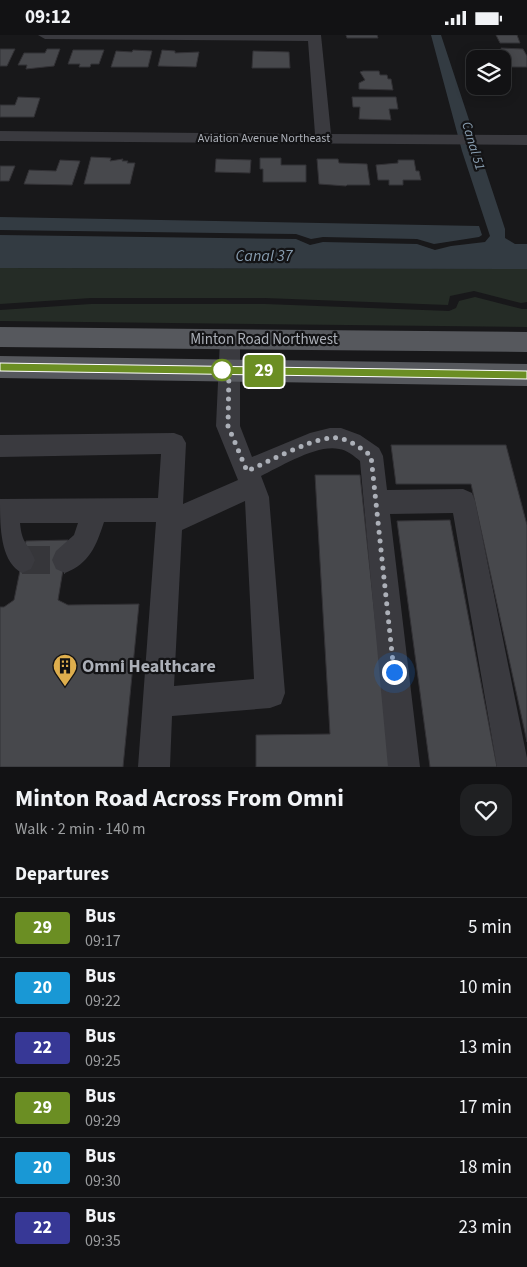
<!DOCTYPE html>
<html lang="en">
<head>
<meta charset="utf-8">
<style>
	:root { --surface:#121214; --page:#1f2022; --text:#f1f3f6; --muted:#9c9ea0; --line:#313234 }
	body { margin:0; font-family:"Source Sans 3",sans-serif; background:var(--page); color:var(--text); height:100vh; display:flex; flex-direction:column; font-size:19px; white-space:nowrap }
	* { box-sizing:border-box; margin:0 }
	p { font-size:16px; color:var(--muted) }
	.icon { flex:none; width:28px; height:28px; fill:none; stroke:currentColor; stroke-width:2; stroke-linecap:round; stroke-linejoin:round }
	.map { position:relative; height:732px; overflow:hidden }
	.side { display:flex; flex-direction:column; background:var(--surface); flex:1 }
	.side>* { flex:none }
	.badge { padding:0 10px; border-radius:4px; font-size:18px; line-height:32px }
	.fabs { position:absolute; left:466px; top:15px; display:grid; gap:10px }
	.fabs a { display:grid; place-items:center; width:45px; height:45px; border-radius:10px; background:var(--surface); box-shadow:0 2px 12px #0003,0 0 0 1px var(--line); font-size:25px }
	.you { position:absolute; width:25px; height:25px; margin:-12px; border:4px solid #fff; border-radius:50%; background:#1a73e8; box-shadow:0 0 0 8px #1a73e833 }
	.map>.badge { position:absolute; translate:-50% -50%; box-shadow:0 0 0 2px #fff }
	h2 { padding:0 15px; font-size:19px; line-height:45px }
	.round { display:grid; place-items:center; flex:none; width:52px; height:52px; border-radius:15px; background:var(--page) }
	.headline { display:flex; align-items:center; justify-content:space-between; height:85px; padding:0 15px }
	h1 { font-size:24px; font-weight:700; line-height:38px }
	ul { padding:0; list-style:none }
	li { display:flex; align-items:center; gap:15px; height:60px; padding:0 15px; border-top:1px solid var(--line) }
	li div { flex:1 }
	li b { display:block; font-size:19px }
	li em { font-style:normal }
	li .badge { min-width:55px; font-weight:700; text-align:center }
	.status { display:flex; justify-content:space-between; align-items:center; height:35px; padding:0 25px; background:var(--surface); direction:ltr }
	.status svg { height:14px; fill:currentColor }
	.map>svg:first-child { display:block }
	.green { fill:#252c26 }
	.water { fill:#333b42 }
	.building { fill:#47484c; stroke:#333236 }
	.lines { fill:none; stroke-linecap:round; stroke-linejoin:round }
	.minor-tunnel { stroke:#36363a; stroke-width:28; stroke-dasharray:28 14; stroke-linecap:butt }
	.minor { fill:#3a3a3f; fill-rule:evenodd }
	.major { fill:#56585d; fill-rule:evenodd }
	.line { fill:#6b8e23; stroke:#fff }
	.walk { stroke:#acb0b8; stroke-width:5; stroke-dasharray:0 9 }
	.stop-dot { fill:#fff; stroke:#6b8e23; stroke-width:2.5 }
	.labels { text-anchor:middle; dominant-baseline:central; stroke-width:4.5; stroke-linejoin:round; paint-order:stroke }
	.far-street-label { font-size:12px; fill:#acb0b8; stroke:#131315 }
	.far-water-label { font-size:14px; font-style:italic; fill:#879caf; stroke:#131315 }
	.street-label { font-size:15px; fill:#acb0b8; stroke:#131315 }
	.water-label { font-size:16px; font-style:italic; fill:#879caf; stroke:#131315 }
	.near-poi-label { font-size:18px; font-weight:bold; fill:#acb0b8; stroke:#131315; text-anchor:start }
</style>
</head>
<body>
<div class="status"><b>09:12</b><svg viewBox="0 0 49 12"><path d="M0 12V9h3v3zM5 12V6h3v6zM10 12V3h3v9zM15 12V0h3v12zM26 1h20v11H26zM47 4h2v5h-2z"/></svg></div>
<div class="map">
<svg width="527" height="732" viewBox="0 0 527 732">
	<rect width="100%" height="100%" fill="#18181a"/>
	<path class="green" d="M 0,233 L 527,234 L 527,267 L 521,268 L 474,256 L 450,261 L 448,270 L 265,263 L 91,263 L 0,269 Z
		M 475,262 L 522,274 L 527,274 L 527,292 L 0,286 L 0,275 L 91,269 L 265,269 L 449,276 L 456,273 L 459,266 Z"/>
	<path class="water" d="M 431,0 L 441,0 L 505,194 L 505,203 L 515,209 L 527,209 L 527,234 L 0,233 L 0,200 L 296,204 L 310,210 L 323,207 L 417,209 L 435,215 L 451,211 L 485,207 L 490,201 L 462,116 Z
		M 0,182 L 479,191 L 482,200 L 479,202 L 434,209 L 417,204 L 323,202 L 311,204 L 296,199 L 0,195 Z"/>
	<path class="building" d="M 346,0 L 377,0 L 378,3 L 347,3 Z
		M 496,0 L 517,0 L 520,8 L 500,8 Z
		M 501,13 L 523,14 L 527,21 L 527,32 L 508,32 Z
		M 0,14 L 15,14 L 7,31 L 0,31 Z
		M 47,14 L 60,14 L 54,31 L 26,34 L 27,30 L 18,30 L 24,18 L 45,18 Z
		M 73,15 L 104,15 L 99,29 L 91,29 L 90,32 L 79,32 L 80,29 L 68,29 Z
		M 133,15 L 152,16 L 148,32 L 111,32 L 116,16 L 132,17 Z
		M 162,15 L 175,16 L 175,18 L 199,17 L 196,32 L 158,31 Z
		M 253,16 L 289,17 L 290,33 L 252,33 Z
		M 363,36 L 379,36 L 380,40 L 387,40 L 388,44 L 391,44 L 393,55 L 359,54 L 359,48 L 365,45 L 360,37 Z
		M 18,62 L 40,63 L 34,82 L 0,82 L 0,70 L 15,70 Z
		M 352,62 L 396,62 L 398,74 L 389,74 L 391,85 L 359,84 L 360,72 L 353,72 Z
		M 91,122 L 111,123 L 110,126 L 123,124 L 122,126 L 128,126 L 127,128 L 135,128 L 130,149 L 84,149 Z
		M 260,123 L 281,123 L 281,130 L 306,130 L 306,147 L 263,147 L 263,134 L 260,134 Z
		M 216,124 L 251,125 L 250,138 L 215,137 Z
		M 317,124 L 338,124 L 339,128 L 367,129 L 370,150 L 347,150 L 346,151 L 319,149 Z
		M 60,125 L 80,126 L 72,150 L 24,149 L 29,135 L 56,136 Z
		M 398,125 L 414,125 L 416,136 L 419,136 L 421,145 L 403,145 L 403,150 L 389,150 L 389,145 L 378,145 L 376,130 L 398,128 Z
		M 0,131 L 15,131 L 9,146 L 0,146 Z
		M 391,410 L 506,410 L 527,490 L 527,707 L 471,449 L 396,449 Z
		M 315,440 L 360,440 L 391,732 L 256,732 L 256,700 L 330,699 Z
		M 450,485 L 497,732 L 430,732 L 397,486 Z
		M 68,505 L 58,565 L 68,570 L 139,569 L 123,732 L 0,732 L 0,572 L 4,572 L 14,565 L 26,506 Z"/>
	<g class="lines">
		<path class="minor-tunnel" d="M 22,525 L 65,525"/>
		<path class="minor" d="M 38,0 L 321,0 L 331,99 L 527,100 L 527,110 L 0,106 L 0,96 L 315,99 L 308,6 L 45,4 Z
			M 230,296 L 237,298 L 240,304 L 240,391 L 252,422 L 310,398 L 330,393 L 341,393 L 360,400 L 379,413 L 383,421 L 387,455 L 463,454 L 472,458 L 475,466 L 527,723 L 527,732 L 497,732 L 453,478 L 390,479 L 420,732 L 388,732 L 360,426 C 354,421 347,415 339,414 C 317,409 280,432 261,441 L 269,462 L 285,658 L 281,669 L 270,673 L 172,681 L 170,732 L 138,732 L 156,487 L 104,487 C 96,511 90,528 65,538 L 56,534 L 52,525 L 56,516 L 74,500 L 78,488 L 20,488 C 22,510 28,507 35,525 L 31,534 L 22,538 C 0,526 0,492 0,464 L 158,463 L 161,419 L 0,422 L 0,400 L 174,398 L 182,401 L 186,408 L 183,469 L 238,445 L 216,391 L 220,304 L 223,298 ZM 245,466 L 254,644 L 174,651 L 182,495 Z"/>
		<path class="major" d="M 0,292 L 527,297 L 527,317 L 0,312 Z
			M 0,321 L 527,329 L 527,351 L 0,343 Z"/>
	</g>
	<path class="line" d="M 0,328 L 527,336 L 527,344 L 0,336 Z"/>
	<g class="lines">
		<path class="walk" d="M 222,335 L 229,335 L 228,391 L 247,436 C 270,426 306,406 330,403 C 345,401 360,412 371,421 L 394,637"/>
	</g>
	<defs>
		<symbol id="building-pin" viewBox="-11 -11 22 30"><path d="M0 17L-7.5 6A9.5 9.5 0 1 1 7.5 6Z" fill="#deae4d" stroke="#131315"/><path d="M-4-6H4V6H1V3H-1V6H-4ZM-2.5-4.3h1.7v1.8h-1.7ZM.8-4.3h1.7v1.8H.8ZM-2.5-1h1.7V.8h-1.7ZM.8-1h1.7V.8H.8Z" fill="#111"/></symbol>
	</defs>
	<g fill-rule="evenodd">
		<use href="#building-pin" x="51" y="617" width="28" height="38"/>
	</g>
	<circle class="stop-dot" cx="222" cy="335" r="10"/>
	<g class="labels">
		<g class="far-street-label">
			<text x="264" y="103">Aviation Avenue Northeast</text>
		</g>
		<g class="far-water-label">
			<text transform="translate(473 111) rotate(73)">Canal 51</text>
		</g>
		<g class="street-label">
			<text x="264" y="304">Minton Road Northwest</text>
		</g>
		<g class="water-label">
			<text x="264" y="221">Canal 37</text>
		</g>
		<g class="near-poi-label">
			<text x="82" y="631">Omni Healthcare</text>
		</g>
	</g>
</svg>
<div class="fabs">
<a><svg class="icon" aria-label="layers" viewBox="0 0 24 24"><path d="M12 4l9 5-9 5-9-5zM3 14l9 5 9-5"/></svg></a>
</div>
<div class="you" style="left:394px;top:637px"></div>
<b class="badge" style="left:264px;top:336px;background:#6b8e23;color:#fff">29</b>
</div>
<section class="side">
<div class="headline"><div><h1>Minton Road Across From Omni</h1><p>Walk · 2 min · 140 m</p></div><a class="round"><svg class="icon" aria-label="heart" viewBox="0 0 24 24"><path d="M12 20l-8-8c-3-5 5-10 8-4 3-6 11-1 8 4z"/></svg></a></div>
<h2>Departures</h2>
<ul>
<li><span class="badge" style="background:#6b8e23;color:#fff">29</span><div><b>Bus</b><p>09:17</p></div><em>5 min</em></li>
<li><span class="badge" style="background:#1998d5;color:#fff">20</span><div><b>Bus</b><p>09:22</p></div><em>10 min</em></li>
<li><span class="badge" style="background:#373896;color:#fff">22</span><div><b>Bus</b><p>09:25</p></div><em>13 min</em></li>
<li><span class="badge" style="background:#6b8e23;color:#fff">29</span><div><b>Bus</b><p>09:29</p></div><em>17 min</em></li>
<li><span class="badge" style="background:#1998d5;color:#fff">20</span><div><b>Bus</b><p>09:30</p></div><em>18 min</em></li>
<li><span class="badge" style="background:#373896;color:#fff">22</span><div><b>Bus</b><p>09:35</p></div><em>23 min</em></li>
</ul>
</section>
</body>
</html>
